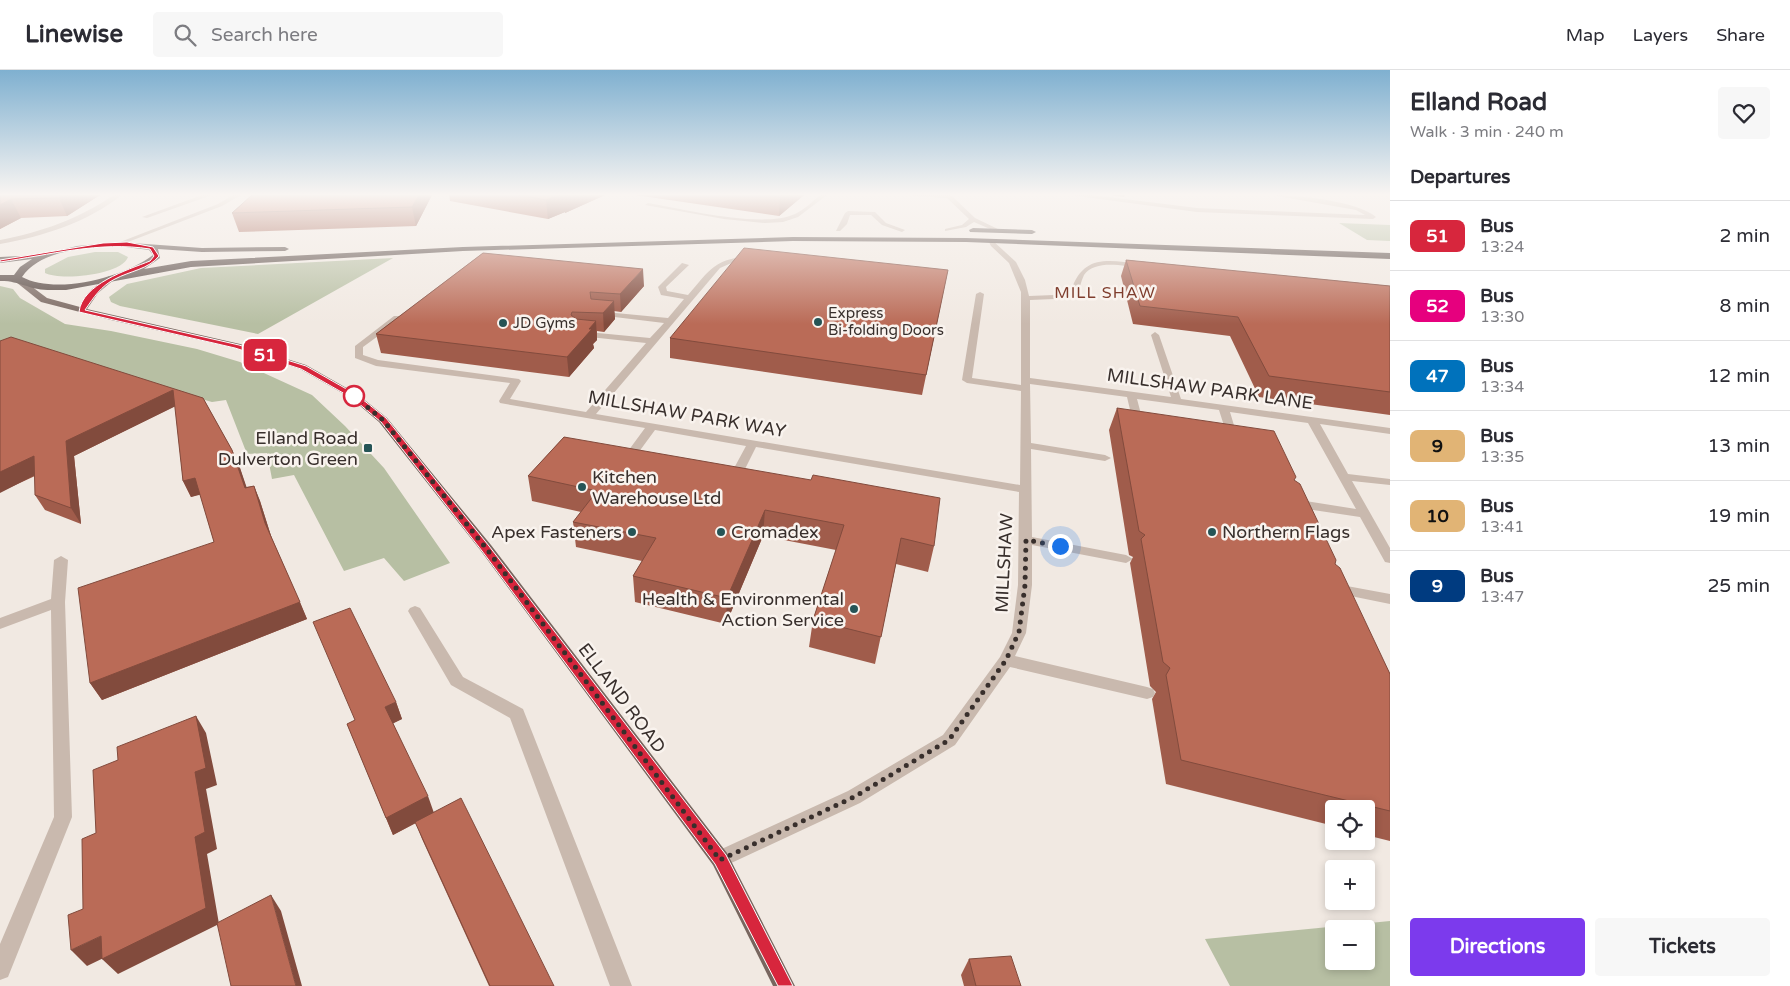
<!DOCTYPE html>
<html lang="en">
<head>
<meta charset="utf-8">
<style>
	:root { --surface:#fff; --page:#f7f7f7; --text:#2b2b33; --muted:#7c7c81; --line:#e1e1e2; --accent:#7c3aed }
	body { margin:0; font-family:"Varela Round",sans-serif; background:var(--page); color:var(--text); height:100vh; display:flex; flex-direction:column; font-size:19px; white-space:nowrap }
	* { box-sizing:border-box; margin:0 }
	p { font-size:16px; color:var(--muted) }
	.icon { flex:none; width:28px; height:28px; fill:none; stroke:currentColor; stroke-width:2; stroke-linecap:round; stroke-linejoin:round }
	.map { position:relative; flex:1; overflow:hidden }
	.sheet { display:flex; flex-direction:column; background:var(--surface); width:400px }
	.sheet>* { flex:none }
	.badge { padding:0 10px; border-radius:8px; font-size:18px; line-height:32px }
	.tools { position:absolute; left:1325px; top:730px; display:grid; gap:10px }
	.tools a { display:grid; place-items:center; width:50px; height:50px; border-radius:5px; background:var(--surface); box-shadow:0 2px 8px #0003; font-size:25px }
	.you { position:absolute; width:25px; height:25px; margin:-12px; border:4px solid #fff; border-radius:50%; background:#1a73e8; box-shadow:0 0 0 8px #1a73e833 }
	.map>.badge { position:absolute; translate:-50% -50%; box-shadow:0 0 0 2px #fff }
	h2 { padding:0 20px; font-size:19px; line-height:45px }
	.round { display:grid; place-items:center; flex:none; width:52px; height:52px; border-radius:5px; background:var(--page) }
	.summary { display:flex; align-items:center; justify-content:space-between; height:85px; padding:0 20px }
	h1 { font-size:24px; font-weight:700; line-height:38px }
	.primary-button { display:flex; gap:10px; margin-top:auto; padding:10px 20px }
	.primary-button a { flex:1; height:58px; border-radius:5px; background:var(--accent); color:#fff; font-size:20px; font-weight:700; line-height:58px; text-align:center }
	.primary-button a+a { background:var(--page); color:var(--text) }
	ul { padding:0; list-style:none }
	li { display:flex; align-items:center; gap:15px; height:70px; padding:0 20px; border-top:1px solid var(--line) }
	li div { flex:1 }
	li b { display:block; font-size:19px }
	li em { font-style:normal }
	li .badge { min-width:55px; font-weight:700; text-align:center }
	header { display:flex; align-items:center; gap:30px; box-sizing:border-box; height:70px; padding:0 25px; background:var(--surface); border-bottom:1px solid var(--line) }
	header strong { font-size:24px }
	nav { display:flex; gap:28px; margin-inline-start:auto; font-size:18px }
	.search { width:350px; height:45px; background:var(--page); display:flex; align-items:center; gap:12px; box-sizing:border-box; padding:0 18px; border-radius:5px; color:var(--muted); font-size:19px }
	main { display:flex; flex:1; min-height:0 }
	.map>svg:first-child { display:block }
	.green { fill:#b7bfa3; fill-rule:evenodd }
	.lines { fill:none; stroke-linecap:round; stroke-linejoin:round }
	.minor { fill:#c9b9ae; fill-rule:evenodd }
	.major { fill:#78665f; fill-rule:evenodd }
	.highway { fill:#584944; fill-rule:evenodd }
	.wall { fill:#a05c4b }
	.shaded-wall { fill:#824b3d }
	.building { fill:#ba6b57; stroke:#824b3d }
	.line { fill:#d7263d; stroke:#fff }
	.walk { stroke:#382f2c; stroke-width:5; stroke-dasharray:0 9 }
	.poi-dot { fill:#255456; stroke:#f9f3ee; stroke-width:2 }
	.stop-dot { fill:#fff; stroke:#d7263d; stroke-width:2.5 }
	.labels { text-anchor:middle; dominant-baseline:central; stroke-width:5; stroke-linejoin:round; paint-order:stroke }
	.far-poi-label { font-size:15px; fill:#382f2c; stroke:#f9f3ee; text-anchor:start }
	.far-neighbourhood-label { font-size:16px; letter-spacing:1px; fill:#7f3d2d; stroke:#f9f3ee }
	.street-label { font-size:18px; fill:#382f2c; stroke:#f9f3ee }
	.poi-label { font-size:18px; fill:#382f2c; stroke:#f9f3ee; text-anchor:end }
</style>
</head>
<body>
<header>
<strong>Linewise</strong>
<div class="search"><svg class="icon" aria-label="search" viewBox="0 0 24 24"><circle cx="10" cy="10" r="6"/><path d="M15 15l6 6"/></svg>Search here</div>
<nav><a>Map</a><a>Layers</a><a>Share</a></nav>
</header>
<main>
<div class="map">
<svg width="1390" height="916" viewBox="0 0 1390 916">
	<rect width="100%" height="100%" fill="#f1e9e2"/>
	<path class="green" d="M 1339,153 L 1390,155 L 1390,171 L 1367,170 Z
		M 95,182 L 118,182 L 128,187 C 122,205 60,211 45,203 L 45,199 L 68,187 Z
		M 393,188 L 258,264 L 120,236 L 111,232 L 109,227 L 127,214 L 201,198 Z
		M 0,216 L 13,219 L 20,228 L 65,254 L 111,261 L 197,279 L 240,292 L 312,325 L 345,356 L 384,398 L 450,493 L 404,511 L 384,488 L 344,501 L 294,405 L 272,409 L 267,383 L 247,384 L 226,330 L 212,332 L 13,277 L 0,281 Z
		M 1390,851 L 1390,916 L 1230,916 L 1205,869 ZM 1334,859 L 1366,859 L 1366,891 L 1334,891 Z"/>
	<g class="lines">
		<path class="minor" d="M 114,125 L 122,125 C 86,153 44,166 0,174 L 0,170 C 42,162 78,149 114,125 Z
			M 202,125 L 212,125 L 147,148 L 142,147 Z
			M 233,125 L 241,125 L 222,136 L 120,175 L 115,174 L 218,134 Z
			M 820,125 L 827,125 L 798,147 L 783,152 L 765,153 L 724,149 L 645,135 L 648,133 C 684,139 762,159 795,144 C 804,140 812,132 820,125 Z
			M 901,125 L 951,125 L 975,148 L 1002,161 L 997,162 L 974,152 L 966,157 L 945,161 L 945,159 L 962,155 L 969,149 L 947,128 Z
			M 1070,125 L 1092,125 L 1197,138 L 1365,145 L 1356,140 L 1272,125 C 1298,125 1357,131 1376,147 L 1373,149 L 1197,142 Z
			M 848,141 L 875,142 L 886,153 L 905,160 L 902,162 L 882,155 L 871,145 L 850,145 L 847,154 L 840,161 L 836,161 L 845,143 Z
			M 988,170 L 992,170 L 1016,192 L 1025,210 L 1029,226 L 1054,225 L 1071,221 C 1083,184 1108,190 1140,194 L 1144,196 L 1140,198 C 1124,196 1095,189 1084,205 C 1081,211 1080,218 1077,224 L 1054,229 L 1030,230 L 1030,308 L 1171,327 L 1151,265 L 1155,262 L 1159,265 L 1181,329 L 1390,358 L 1390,364 L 1320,354 L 1348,404 L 1390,409 L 1390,415 L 1352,411 L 1390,478 L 1390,493 L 1385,492 L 1360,447 L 1293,437 L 1287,433 L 1293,429 L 1356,439 L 1308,353 L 1230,342 L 1236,362 L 1231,365 L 1226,362 L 1219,340 L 1137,329 L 1142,348 L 1137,351 L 1132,348 L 1127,327 L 1030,314 L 1031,373 L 1105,385 L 1111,388 L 1105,391 L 1031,379 L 1032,467 L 1126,485 L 1133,489 L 1126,493 L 1032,475 L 1032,515 L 1026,563 L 1015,586 L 1147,617 L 1153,619 L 1155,623 L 1153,627 L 1147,629 L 1010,597 L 955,675 L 860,733 L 727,795 L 720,798 L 713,795 L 710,789 L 713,783 L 848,721 L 943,665 L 1000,587 L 1012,563 L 1018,515 L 1019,422 L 756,377 L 738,413 L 732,416 L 726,413 L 746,376 L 655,360 L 630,394 L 626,395 L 620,392 L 645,358 L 500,333 L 499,331 L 510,313 L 376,296 L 355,288 L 355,276 L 394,246 L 400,246 L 400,250 L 363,277 L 363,285 L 378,290 L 519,309 L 521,311 L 510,329 L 586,342 L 646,273 L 580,266 L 577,265 L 577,261 L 650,268 L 664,253 L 598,245 L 595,245 L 595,241 L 668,248 L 684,229 L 661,225 L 658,217 L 682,193 L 689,195 L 666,217 L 667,221 L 688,225 C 710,200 715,187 752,187 L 755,187 L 755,191 L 736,191 L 720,198 L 596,344 L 1020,415 L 1021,321 L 967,313 L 962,310 L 976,224 L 980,222 L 984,224 L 972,308 L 1021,315 L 1021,222 L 1009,193 L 991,176 Z
			M 61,486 L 68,490 L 65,532 L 72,747 L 8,907 L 0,910 L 0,874 L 54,747 L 51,540 L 0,559 L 0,548 L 51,529 L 54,490 Z
			M 1336,514 L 1390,524 L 1390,534 L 1331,522 L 1329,519 L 1331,516 Z
			M 415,536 L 420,538 L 463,607 L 523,639 L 632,916 L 610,916 L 510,648 L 451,615 L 408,541 L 410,538 Z"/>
		<path class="major" d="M 109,206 L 116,208 L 98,223 L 87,239 L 240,274 L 306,295 L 357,324 L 387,348 L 491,475 L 727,783 L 795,916 L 773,916 L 713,795 L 481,481 L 379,352 L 351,328 L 300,299 L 235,278 L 111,250 L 41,232 L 16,212 L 23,210 L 47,228 L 80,237 L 92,219 Z"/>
		<path class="highway" d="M 973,158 L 1032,160 L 1036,162 L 1032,164 L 970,162 L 969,160 Z
			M 793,167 L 966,168 L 1390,183 L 1390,189 L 966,172 L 793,171 L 463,181 L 191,197 L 66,220 C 53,220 39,221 27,216 C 15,213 13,211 0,211 L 0,205 L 14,205 L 20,197 L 32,189 L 0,193 L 0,187 L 41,185 L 77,176 L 118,172 L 202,178 L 285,177 L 289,179 L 285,181 L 202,182 L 158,179 L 160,188 L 144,199 L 191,191 L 463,177 ZM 118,176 L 149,180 L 153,185 C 123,208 56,225 22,207 C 41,179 87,178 118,176 Z"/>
	</g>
	<path class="wall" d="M 0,125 L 100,125 L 67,146 L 21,148 L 0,159 Z
		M 252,125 L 432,125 L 416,156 L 239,162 L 232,143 Z
		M 449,125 L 605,125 L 565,143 L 565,142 L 548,149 L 450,131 Z
		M 635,125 L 804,125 L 779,146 Z
		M 1111,125 L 1125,125 L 1124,127 Z
		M 483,183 L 644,216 L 621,242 L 614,241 L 615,249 L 604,262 L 597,261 L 597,270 L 593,274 L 594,278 L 569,307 L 381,283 L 376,264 Z
		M 1126,190 L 1390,216 L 1390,345 L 1259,327 L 1230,266 L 1133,254 L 1121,206 Z
		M 948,200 L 922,325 L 670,288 L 670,268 Z
		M 0,271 L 203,328 L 232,380 L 239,395 L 246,417 L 254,416 L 260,431 L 271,466 L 307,549 L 102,630 L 90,613 L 214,472 L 200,424 L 191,427 L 183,411 L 175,336 L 74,386 L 81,454 L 45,440 L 35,425 L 35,406 L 0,422 Z
		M 1117,338 L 1294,410 L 1335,494 L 1390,604 L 1390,771 L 1366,765 L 1366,739 L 1334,739 L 1334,756 L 1166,714 L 1152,629 L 1156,622 L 1150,616 L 1130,493 L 1133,487 L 1129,485 L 1109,360 Z
		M 564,367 L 934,476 L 928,502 L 896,494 L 875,594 L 809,577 L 813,550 L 836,480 L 763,466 L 726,554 L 635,532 L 633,506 L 642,491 L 576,477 L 573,452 L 581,442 L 532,431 L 528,406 Z
		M 396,632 L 402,649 L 393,653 L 433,742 L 554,916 L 489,916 L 422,769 L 416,753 L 393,765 L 347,654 Z
		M 969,889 L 1021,916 L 964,916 L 961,905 Z"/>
	<path class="shaded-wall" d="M 62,125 L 100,125 L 67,146 L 59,128 Z
		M 419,125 L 432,125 L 416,156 L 412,137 Z
		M 558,125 L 605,125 L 565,143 L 565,142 L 548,149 L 546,130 Z
		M 782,125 L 804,125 L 779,146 L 780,127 Z
		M 11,129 L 21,148 L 0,159 L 0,135 Z
		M 643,199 L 644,216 L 621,242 L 620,224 Z
		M 614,231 L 615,249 L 604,262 L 603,243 Z
		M 596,251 L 597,270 L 593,274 L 594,278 L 569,307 L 567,287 L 589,259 Z
		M 173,320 L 180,334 L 74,386 L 81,454 L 71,438 L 66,371 Z
		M 232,380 L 239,395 L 252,433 L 245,418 Z
		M 34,386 L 43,401 L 0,423 L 0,402 Z
		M 195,408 L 203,424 L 191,427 L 183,411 Z
		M 254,416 L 260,431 L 272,469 L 265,453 Z
		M 765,440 L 763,466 L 726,554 L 727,528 Z
		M 300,532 L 307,549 L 102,630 L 90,613 Z
		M 396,632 L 402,649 L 392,654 L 385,637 Z
		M 196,646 L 206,663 L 217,715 L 206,719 L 217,779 L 207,784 L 219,854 L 118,904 L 102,889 L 195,702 Z
		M 428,726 L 434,743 L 393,765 L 386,748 Z
		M 271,825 L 281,841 L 302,916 L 296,916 Z
		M 101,866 L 116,882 L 87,896 L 71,880 Z"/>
	<path class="building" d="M 0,125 L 62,125 L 59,128 L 11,129 L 0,135 Z
		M 252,125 L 419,125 L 412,137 L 232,143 Z
		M 519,125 L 558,125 L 546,130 Z
		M 766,125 L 782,125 L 780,127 Z
		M 744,178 L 948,200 L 926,305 L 670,268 Z
		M 483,183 L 643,199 L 620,224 L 590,222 L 591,229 L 614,231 L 603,243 L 572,242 L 571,245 L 576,249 L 596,251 L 589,259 L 592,259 L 567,287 L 376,264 Z
		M 1126,190 L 1390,216 L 1390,322 L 1269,306 L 1238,247 L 1140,236 Z
		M 11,267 L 203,328 L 232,380 L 245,418 L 254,416 L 265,453 L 300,532 L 90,613 L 78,518 L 214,472 L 195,408 L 183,411 L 173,320 L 66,371 L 71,438 L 35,425 L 34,386 L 0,402 L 0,271 Z
		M 1117,338 L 1274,361 L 1296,407 L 1294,410 L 1300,414 L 1336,490 L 1335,494 L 1340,498 L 1390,604 L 1390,741 L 1181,690 L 1166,605 L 1170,598 L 1163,592 L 1141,469 L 1145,465 L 1139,461 Z
		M 564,367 L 811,410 L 813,405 L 940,428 L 934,476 L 901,468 L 881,567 L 813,550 L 844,455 L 765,440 L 727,528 L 633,506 L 656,468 L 573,452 L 597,421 L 528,406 Z
		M 350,538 L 396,632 L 385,637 L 428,726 L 386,748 L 347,654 L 355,650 L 313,552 Z
		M 196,646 L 206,698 L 195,702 L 205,762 L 195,767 L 206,838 L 102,889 L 101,866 L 71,880 L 68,845 L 83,839 L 82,769 L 96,763 L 93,700 L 118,690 L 117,677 Z
		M 461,728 L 554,916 L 490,916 L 415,752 Z
		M 271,825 L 296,916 L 231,916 L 217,853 Z
		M 1011,886 L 1021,916 L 976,916 L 969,889 Z"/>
	<linearGradient id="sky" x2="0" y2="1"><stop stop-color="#7fb0d0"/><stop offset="0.49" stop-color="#f9f5f2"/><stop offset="1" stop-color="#f9f5f2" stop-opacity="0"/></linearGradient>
	<rect width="1390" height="254" fill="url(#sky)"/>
	<path class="line" d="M 127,172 L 153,177 L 159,186 C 149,199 130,201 115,209 C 101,216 94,227 85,240 L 239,275 L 306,296 L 357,325 L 386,348 L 489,476 L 726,785 L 790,910 L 793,916 L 778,916 L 715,794 L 482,481 L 381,352 L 352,328 L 301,299 L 235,278 L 79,242 C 82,214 127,200 150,191 L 154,186 L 150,179 C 100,171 49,185 0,192 L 0,190 L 103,173 Z"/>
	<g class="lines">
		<path class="walk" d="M 354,326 L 383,350 L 486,478 L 720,790 L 854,727 L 949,670 L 1006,590 L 1019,562 L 1025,515 L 1026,470 L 1060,476"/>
	</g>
	<g class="poi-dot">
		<circle cx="818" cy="252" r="5"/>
		<circle cx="503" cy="253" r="5"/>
		<rect x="363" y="373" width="10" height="10" rx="2.5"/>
		<circle cx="582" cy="417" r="5"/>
		<circle cx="632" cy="462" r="5"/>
		<circle cx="721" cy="462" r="5"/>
		<circle cx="1212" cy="462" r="5"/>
		<circle cx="854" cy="539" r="5"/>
	</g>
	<circle class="stop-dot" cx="354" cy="326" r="10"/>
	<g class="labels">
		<g class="far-poi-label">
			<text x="828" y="243">Express<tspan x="828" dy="17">Bi-folding Doors</tspan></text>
			<text x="513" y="253">JD Gyms</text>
		</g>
		<g class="far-neighbourhood-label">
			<text x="1105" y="223">MILL SHAW</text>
		</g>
		<g class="street-label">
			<text transform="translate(1210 319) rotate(8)">MILLSHAW PARK LANE</text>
			<text transform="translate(687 344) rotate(10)">MILLSHAW PARK WAY</text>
			<text transform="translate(1004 493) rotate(-87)">MILLSHAW</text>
			<text transform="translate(622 628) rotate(53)">ELLAND ROAD</text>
		</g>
		<g class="poi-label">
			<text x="358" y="368">Elland Road<tspan x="358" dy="21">Dulverton Green</tspan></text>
			<text x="592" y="407" text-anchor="start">Kitchen<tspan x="592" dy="21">Warehouse Ltd</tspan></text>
			<text x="622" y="462">Apex Fasteners</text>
			<text x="731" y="462" text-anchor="start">Cromadex</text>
			<text x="1222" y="462" text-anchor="start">Northern Flags</text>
			<text x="844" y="529">Health &amp; Environmental<tspan x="844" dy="21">Action Service</tspan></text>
		</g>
	</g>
</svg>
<div class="tools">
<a><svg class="icon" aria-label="locate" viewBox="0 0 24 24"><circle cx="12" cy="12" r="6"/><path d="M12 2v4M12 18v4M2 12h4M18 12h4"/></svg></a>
<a>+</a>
<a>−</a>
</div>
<div class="you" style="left:1060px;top:476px"></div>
<b class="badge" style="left:265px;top:285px;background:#d7263d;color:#fff">51</b>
</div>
<section class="sheet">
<div class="summary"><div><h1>Elland Road</h1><p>Walk · 3 min · 240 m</p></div><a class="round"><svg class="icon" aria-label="heart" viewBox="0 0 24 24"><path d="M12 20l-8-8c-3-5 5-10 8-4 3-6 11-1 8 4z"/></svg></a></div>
<h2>Departures</h2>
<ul>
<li><span class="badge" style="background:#d7263d;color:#fff">51</span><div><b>Bus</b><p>13:24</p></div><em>2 min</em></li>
<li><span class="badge" style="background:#e6007e;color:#fff">52</span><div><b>Bus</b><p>13:30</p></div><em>8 min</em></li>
<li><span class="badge" style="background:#0072bc;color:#fff">47</span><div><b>Bus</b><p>13:34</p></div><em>12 min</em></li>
<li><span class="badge" style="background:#e1b475;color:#111">9</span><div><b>Bus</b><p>13:35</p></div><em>13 min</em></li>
<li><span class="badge" style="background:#e1b475;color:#111">10</span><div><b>Bus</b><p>13:41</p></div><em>19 min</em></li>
<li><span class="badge" style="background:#003b80;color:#fff">9</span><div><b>Bus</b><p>13:47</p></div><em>25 min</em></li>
</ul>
<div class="primary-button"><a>Directions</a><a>Tickets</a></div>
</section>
</main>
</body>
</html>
